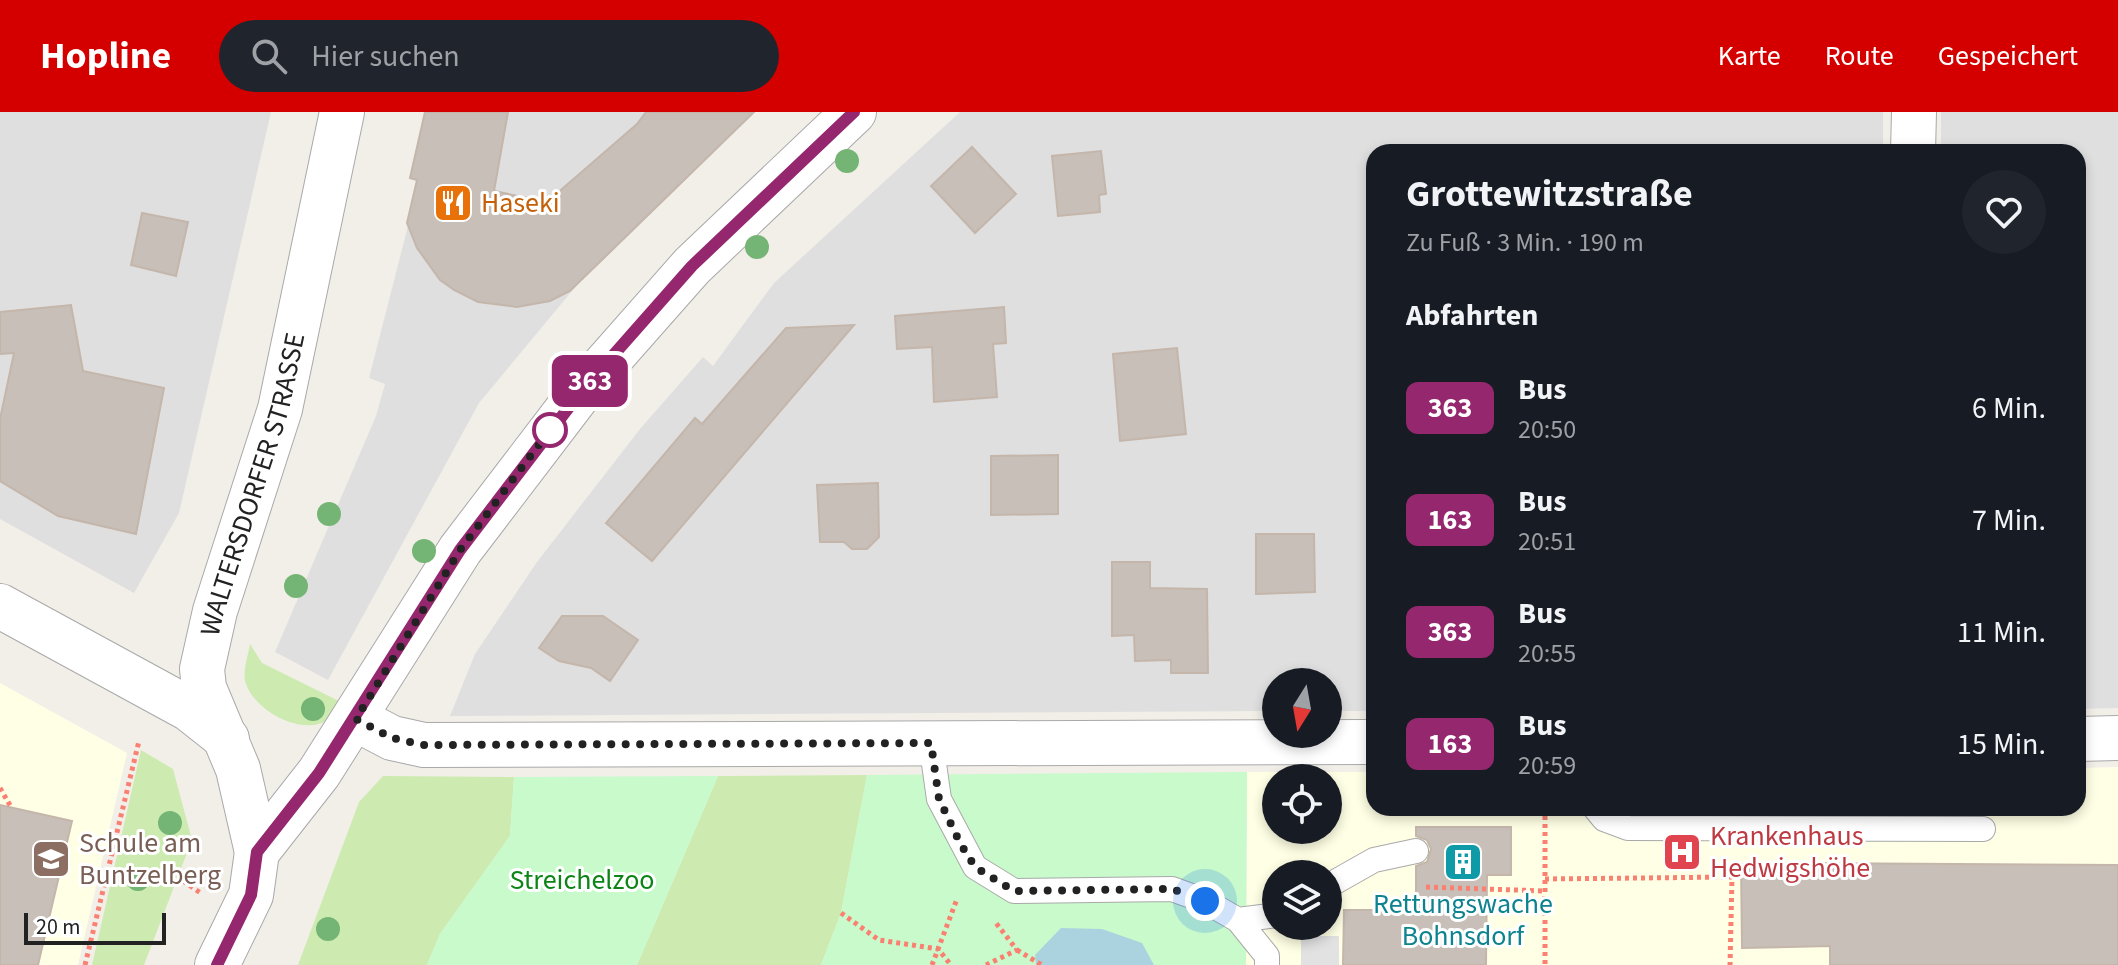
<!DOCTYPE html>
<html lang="de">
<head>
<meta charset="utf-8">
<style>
	:root { --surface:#171b24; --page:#20242c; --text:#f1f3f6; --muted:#9ea1a6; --accent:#d40000 }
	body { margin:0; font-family:"Source Sans 3",sans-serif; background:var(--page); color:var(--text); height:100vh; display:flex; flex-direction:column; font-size:30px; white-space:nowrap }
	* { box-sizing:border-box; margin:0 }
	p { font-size:26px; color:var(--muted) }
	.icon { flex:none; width:44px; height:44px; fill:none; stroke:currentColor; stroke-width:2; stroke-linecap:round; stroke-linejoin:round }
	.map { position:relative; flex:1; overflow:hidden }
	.sheet { position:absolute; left:1366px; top:32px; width:720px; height:672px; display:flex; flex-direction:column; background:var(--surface); border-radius:24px; box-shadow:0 4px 12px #0003 }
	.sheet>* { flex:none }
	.badge { padding:0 16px; border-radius:12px; font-size:28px; line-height:52px }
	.needle { width:52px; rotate:191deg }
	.tools { position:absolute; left:1262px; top:556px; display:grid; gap:16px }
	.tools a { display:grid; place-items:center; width:80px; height:80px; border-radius:50%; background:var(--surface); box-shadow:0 4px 12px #0003; font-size:40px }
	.scale { position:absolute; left:24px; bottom:20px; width:142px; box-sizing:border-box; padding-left:8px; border:4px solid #222; border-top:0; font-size:22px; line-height:28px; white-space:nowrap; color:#222; -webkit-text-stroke:6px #fff; paint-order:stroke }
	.you { position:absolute; width:40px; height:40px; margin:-20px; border:6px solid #fff; border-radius:50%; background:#1a73e8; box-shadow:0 0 0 12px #1a73e833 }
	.map>.badge { position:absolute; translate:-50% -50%; box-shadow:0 0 0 4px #fff }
	h2 { padding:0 40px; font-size:30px; line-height:72px }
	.round { display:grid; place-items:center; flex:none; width:84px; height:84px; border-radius:42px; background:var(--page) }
	.head { display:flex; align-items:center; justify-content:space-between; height:136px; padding:0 40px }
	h1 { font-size:38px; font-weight:700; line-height:60px }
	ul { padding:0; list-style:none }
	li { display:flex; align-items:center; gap:24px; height:112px; padding:0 40px }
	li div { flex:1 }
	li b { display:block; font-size:30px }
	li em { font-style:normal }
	li .badge { min-width:88px; font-weight:700; text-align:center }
	header { display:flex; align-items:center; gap:48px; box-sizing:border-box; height:112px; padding:0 40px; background:var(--accent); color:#fff }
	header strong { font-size:38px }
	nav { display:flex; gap:44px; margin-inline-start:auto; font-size:28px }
	.search { width:560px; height:72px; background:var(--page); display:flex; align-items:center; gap:20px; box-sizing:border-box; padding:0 28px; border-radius:44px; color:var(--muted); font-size:30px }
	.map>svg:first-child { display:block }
	.residential { fill:#e0dfdf }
	.education { fill:#ffffe5; fill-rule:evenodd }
	.grass { fill:#cdebb0 }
	.park { fill:#c8facc }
	.parking { fill:#e2e2e2 }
	.water { fill:#aad3df }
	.building { fill:#c7bfb8; stroke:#c4b6ab; stroke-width:2 }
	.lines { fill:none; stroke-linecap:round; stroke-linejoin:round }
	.service-casing { stroke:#a9a9a9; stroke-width:26 }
	.minor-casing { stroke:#a9a9a9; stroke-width:46 }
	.tertiary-casing { stroke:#a9a9a9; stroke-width:46 }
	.path { stroke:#fa8072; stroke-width:5; stroke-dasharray:4 4; stroke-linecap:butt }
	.service { stroke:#fff; stroke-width:24 }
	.minor { stroke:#fff; stroke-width:44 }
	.tertiary { stroke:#fff; stroke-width:44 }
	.tree { fill:#74b475 }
	.line-casing { stroke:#fff; stroke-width:18 }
	.line { stroke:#95276e; stroke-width:12 }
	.walk { stroke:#222; stroke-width:8; stroke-dasharray:0 14.4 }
	.stop-dot { fill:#fff; stroke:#95276e; stroke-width:4 }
	.labels { text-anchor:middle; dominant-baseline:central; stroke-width:6; stroke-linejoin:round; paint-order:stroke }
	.food-label { font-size:28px; fill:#c56008; stroke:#fff; text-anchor:start }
	.street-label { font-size:28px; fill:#222; stroke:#fff }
	.health-label { font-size:28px; fill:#be3a42; stroke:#fff; text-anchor:start }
	.education-label { font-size:28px; fill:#785e54; stroke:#fff; text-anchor:start }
	.park-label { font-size:28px; fill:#0c8416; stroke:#fff }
	.culture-label { font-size:28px; fill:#0d838f; stroke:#fff }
</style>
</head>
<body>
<header>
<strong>Hopline</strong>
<div class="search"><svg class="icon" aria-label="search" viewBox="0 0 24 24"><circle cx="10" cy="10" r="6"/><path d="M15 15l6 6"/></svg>Hier suchen</div>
<nav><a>Karte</a><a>Route</a><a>Gespeichert</a></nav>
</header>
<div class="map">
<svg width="2118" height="853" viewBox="0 0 2118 853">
	<rect width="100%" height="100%" fill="#f2efe9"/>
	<path class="residential" d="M 0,0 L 271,0 L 179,401 L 134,481 L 0,407 Z
		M 432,0 L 755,0 L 577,173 L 479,291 L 328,568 L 275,540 L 376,304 L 385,272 L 369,266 L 408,114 Z
		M 960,0 L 1883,0 L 1883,40 L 1374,40 L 1374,599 L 1328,599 L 1328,570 L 1276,570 L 1276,599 L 450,604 L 475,542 L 537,450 L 640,317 L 703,245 L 713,254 L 774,171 Z
		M 1941,0 L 2118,0 L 2118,596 L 2078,597 L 2078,40 L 1941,40 Z"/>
	<path class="education" d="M 0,571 L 127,641 L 78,853 L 0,853 Z
		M 2118,655 L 2118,853 L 1246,853 L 1247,660 L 1374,660 L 1374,696 L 2078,696 L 2078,656 ZM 1276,666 L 1328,666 L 1328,718 L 1276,718 ZM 1276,762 L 1328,762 L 1328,814 L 1276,814 Z"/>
	<path class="grass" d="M 250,532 L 262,551 L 343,591 C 339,596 335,602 331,606 C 304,627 253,599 245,569 C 243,557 248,544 250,532 Z
		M 141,638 L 173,657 L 192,728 L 144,853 L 92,853 Z
		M 867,663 L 841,801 L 821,853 L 637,853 L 718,664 Z
		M 383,664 L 514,665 L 510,724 L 440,822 L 427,853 L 298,853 L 359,690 Z"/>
	<path class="park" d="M 1247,660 L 1246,853 L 821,853 L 841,801 L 867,663 Z
		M 718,664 L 637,853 L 427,853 L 440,822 L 510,724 L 514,665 Z"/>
	<path class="parking" d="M 1301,824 L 1339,824 L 1339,853 L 1301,853 Z"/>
	<path class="water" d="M 1061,816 L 1102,817 L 1142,831 L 1154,853 L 1036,853 L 1035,843 Z"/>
	<path class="building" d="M 425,0 L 508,0 L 494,79 L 547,90 L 637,12 L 646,0 L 754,0 L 570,179 L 550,189 L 517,195 L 478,190 L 454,178 L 440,168 L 417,136 L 407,111 L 417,68 L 410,66 Z
		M 972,35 L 1016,82 L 975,121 L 931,74 Z
		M 1101,39 L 1106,82 L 1099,83 L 1100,100 L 1058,104 L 1052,44 Z
		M 142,101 L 188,110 L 176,164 L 131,153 Z
		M 71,193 L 83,259 L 164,276 L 136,422 L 58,404 L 0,369 L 0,307 L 14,241 L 0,242 L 0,200 Z
		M 1004,195 L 1006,231 L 993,232 L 997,285 L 934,290 L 932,235 L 897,237 L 895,204 Z
		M 854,213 L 652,449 L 606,411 L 695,306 L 702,312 L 786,216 Z
		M 1177,236 L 1186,322 L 1120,329 L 1113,242 Z
		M 1058,343 L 1058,402 L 991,403 L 991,344 Z
		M 878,371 L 879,425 L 867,437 L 852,437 L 844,430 L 820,430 L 817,373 Z
		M 1256,422 L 1314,422 L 1315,480 L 1256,482 Z
		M 1112,450 L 1150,450 L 1150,476 L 1207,477 L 1208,561 L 1171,561 L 1171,548 L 1135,549 L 1134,523 L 1112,524 Z
		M 562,504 L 603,504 L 638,528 L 610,569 L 591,556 L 559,549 L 539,536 Z
		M 0,693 L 72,709 L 38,853 L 0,853 Z
		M 1416,715 L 1511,715 L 1511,763 L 1487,763 L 1486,853 L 1343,853 L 1344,798 L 1416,798 L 1416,754 L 1427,750 L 1431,737 L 1427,728 L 1416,724 Z
		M 1801,751 L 2118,753 L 2118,853 L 1830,853 L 1830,834 L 1742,836 L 1741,752 Z"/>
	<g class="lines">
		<defs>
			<path id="service" d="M 931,631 L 939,687 L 975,755 L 1014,779 L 1172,777 L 1205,789 L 1238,808 L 1267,844 L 1267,853
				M 1595,696 L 1604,707 L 1628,716 L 1983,717
				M 1328,774 L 1374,748 L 1416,739
				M 1238,808 L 1276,803"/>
			<path id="minor" d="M 1913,40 L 1914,0
				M 0,494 L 189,597 L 227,627
				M 356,607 L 392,626 L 424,633 L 1374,630
				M 2078,627 L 2118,626"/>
			<g id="tertiary">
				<path id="s1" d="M 257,740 L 238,657 L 204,576 L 202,557 L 215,499 L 280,297 L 342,0"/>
				<path d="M 217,853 L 251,783 L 257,740 L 319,661 L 460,438 L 579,282 L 692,154 L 854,0"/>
			</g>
		</defs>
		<use href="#service" class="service-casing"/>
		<use href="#minor" class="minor-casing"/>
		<use href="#tertiary" class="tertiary-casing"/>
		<path class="path" d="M 0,676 L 11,695
			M 1545,696 L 1545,853
			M 1545,767 L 1732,765 L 1730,853
			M 183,769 L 202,782
			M 1426,775 L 1545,779
			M 841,801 L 879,828 L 938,837 L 951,853
			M 1017,838 L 1042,853
			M 85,853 L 139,629
			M 932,853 L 957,787
			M 986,853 L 1017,838 L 996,811"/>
		<use href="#service" class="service"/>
		<use href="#minor" class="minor"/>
		<use href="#tertiary" class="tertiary"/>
	</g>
	<g class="tree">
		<circle cx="847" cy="49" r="12"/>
		<circle cx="757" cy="135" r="12"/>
		<circle cx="329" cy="402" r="12"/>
		<circle cx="424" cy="439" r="12"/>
		<circle cx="296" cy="474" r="12"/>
		<circle cx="313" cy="597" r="12"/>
		<circle cx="170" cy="711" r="12"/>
		<circle cx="138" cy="767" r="12"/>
		<circle cx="328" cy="817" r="12"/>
	</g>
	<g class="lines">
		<defs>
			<path id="line" d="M 217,853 L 251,783 L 257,740 L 319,661 L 460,438 L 579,282 L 692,154 L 854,0"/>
		</defs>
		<use href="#line" class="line-casing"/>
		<use href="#line" class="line"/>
		<path class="walk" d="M 550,318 L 553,314 L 460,438 L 356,607 L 392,626 L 424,633 L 931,631 L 939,687 L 960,731 L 975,755 L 1014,779 L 1172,777 L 1205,789"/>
	</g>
	<defs>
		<symbol id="restaurant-square" viewBox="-11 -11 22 22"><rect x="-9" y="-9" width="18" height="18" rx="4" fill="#e8710a" stroke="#fff"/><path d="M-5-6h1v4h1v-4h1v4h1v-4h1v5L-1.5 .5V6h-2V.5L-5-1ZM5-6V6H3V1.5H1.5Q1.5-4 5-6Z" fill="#fff"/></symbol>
		<symbol id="hospital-square" viewBox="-11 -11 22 22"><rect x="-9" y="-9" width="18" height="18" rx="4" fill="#e0444e" stroke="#fff"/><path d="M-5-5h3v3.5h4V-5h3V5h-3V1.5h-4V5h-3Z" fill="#fff"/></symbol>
		<symbol id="school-square" viewBox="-11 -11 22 22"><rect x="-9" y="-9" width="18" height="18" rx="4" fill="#8d6e63" stroke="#fff"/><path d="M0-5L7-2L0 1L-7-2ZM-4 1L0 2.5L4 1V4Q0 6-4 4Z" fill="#fff"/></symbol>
		<symbol id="building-square" viewBox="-11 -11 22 22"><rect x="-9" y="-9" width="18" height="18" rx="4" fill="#0f9aa8" stroke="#fff"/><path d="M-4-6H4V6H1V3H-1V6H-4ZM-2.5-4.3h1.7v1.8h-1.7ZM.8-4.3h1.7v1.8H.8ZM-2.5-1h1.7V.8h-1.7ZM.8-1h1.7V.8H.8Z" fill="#fff"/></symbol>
	</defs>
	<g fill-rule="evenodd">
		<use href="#restaurant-square" x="431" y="69" width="44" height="44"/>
		<use href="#hospital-square" x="1660" y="718" width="44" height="44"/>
		<use href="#school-square" x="29" y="725" width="44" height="44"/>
		<use href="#building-square" x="1441" y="728" width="44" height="44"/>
	</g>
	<circle class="stop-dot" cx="550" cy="318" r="16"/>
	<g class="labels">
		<g class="food-label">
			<text x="481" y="91">Haseki</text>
		</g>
		<g class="street-label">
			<text stroke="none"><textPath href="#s1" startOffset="384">WALTERSDORFER STRASSE</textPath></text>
		</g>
		<g class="health-label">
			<text x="1710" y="724">Krankenhaus<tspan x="1710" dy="32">Hedwigshöhe</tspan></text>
		</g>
		<g class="education-label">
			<text x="79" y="731">Schule am<tspan x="79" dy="32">Buntzelberg</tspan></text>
		</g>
		<g class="park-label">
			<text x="582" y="768">Streichelzoo</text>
		</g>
		<g class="culture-label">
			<text x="1463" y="792">Rettungswache<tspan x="1463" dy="32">Bohnsdorf</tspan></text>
		</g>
	</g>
</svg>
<div class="tools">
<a><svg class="needle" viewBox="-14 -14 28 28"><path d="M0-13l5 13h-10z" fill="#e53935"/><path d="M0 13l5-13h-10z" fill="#9ea1a6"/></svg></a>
<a><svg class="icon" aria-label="locate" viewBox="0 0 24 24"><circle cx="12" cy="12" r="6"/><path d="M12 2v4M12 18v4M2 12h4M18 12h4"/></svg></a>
<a><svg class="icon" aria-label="layers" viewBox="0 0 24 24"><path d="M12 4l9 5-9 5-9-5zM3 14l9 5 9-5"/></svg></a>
</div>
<div class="scale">20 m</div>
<div class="you" style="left:1205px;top:789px"></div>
<b class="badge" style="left:590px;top:269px;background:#95276e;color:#fff">363</b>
<section class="sheet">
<div class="head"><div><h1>Grottewitzstraße</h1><p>Zu Fuß · 3 Min. · 190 m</p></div><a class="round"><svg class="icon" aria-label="heart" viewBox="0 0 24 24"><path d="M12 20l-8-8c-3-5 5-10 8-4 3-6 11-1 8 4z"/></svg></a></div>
<h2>Abfahrten</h2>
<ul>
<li><span class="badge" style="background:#95276e;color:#fff">363</span><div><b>Bus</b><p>20:50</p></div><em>6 Min.</em></li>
<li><span class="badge" style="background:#95276e;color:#fff">163</span><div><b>Bus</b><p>20:51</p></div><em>7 Min.</em></li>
<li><span class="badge" style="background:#95276e;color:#fff">363</span><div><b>Bus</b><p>20:55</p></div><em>11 Min.</em></li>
<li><span class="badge" style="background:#95276e;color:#fff">163</span><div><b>Bus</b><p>20:59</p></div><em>15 Min.</em></li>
</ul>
</section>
</div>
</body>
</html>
